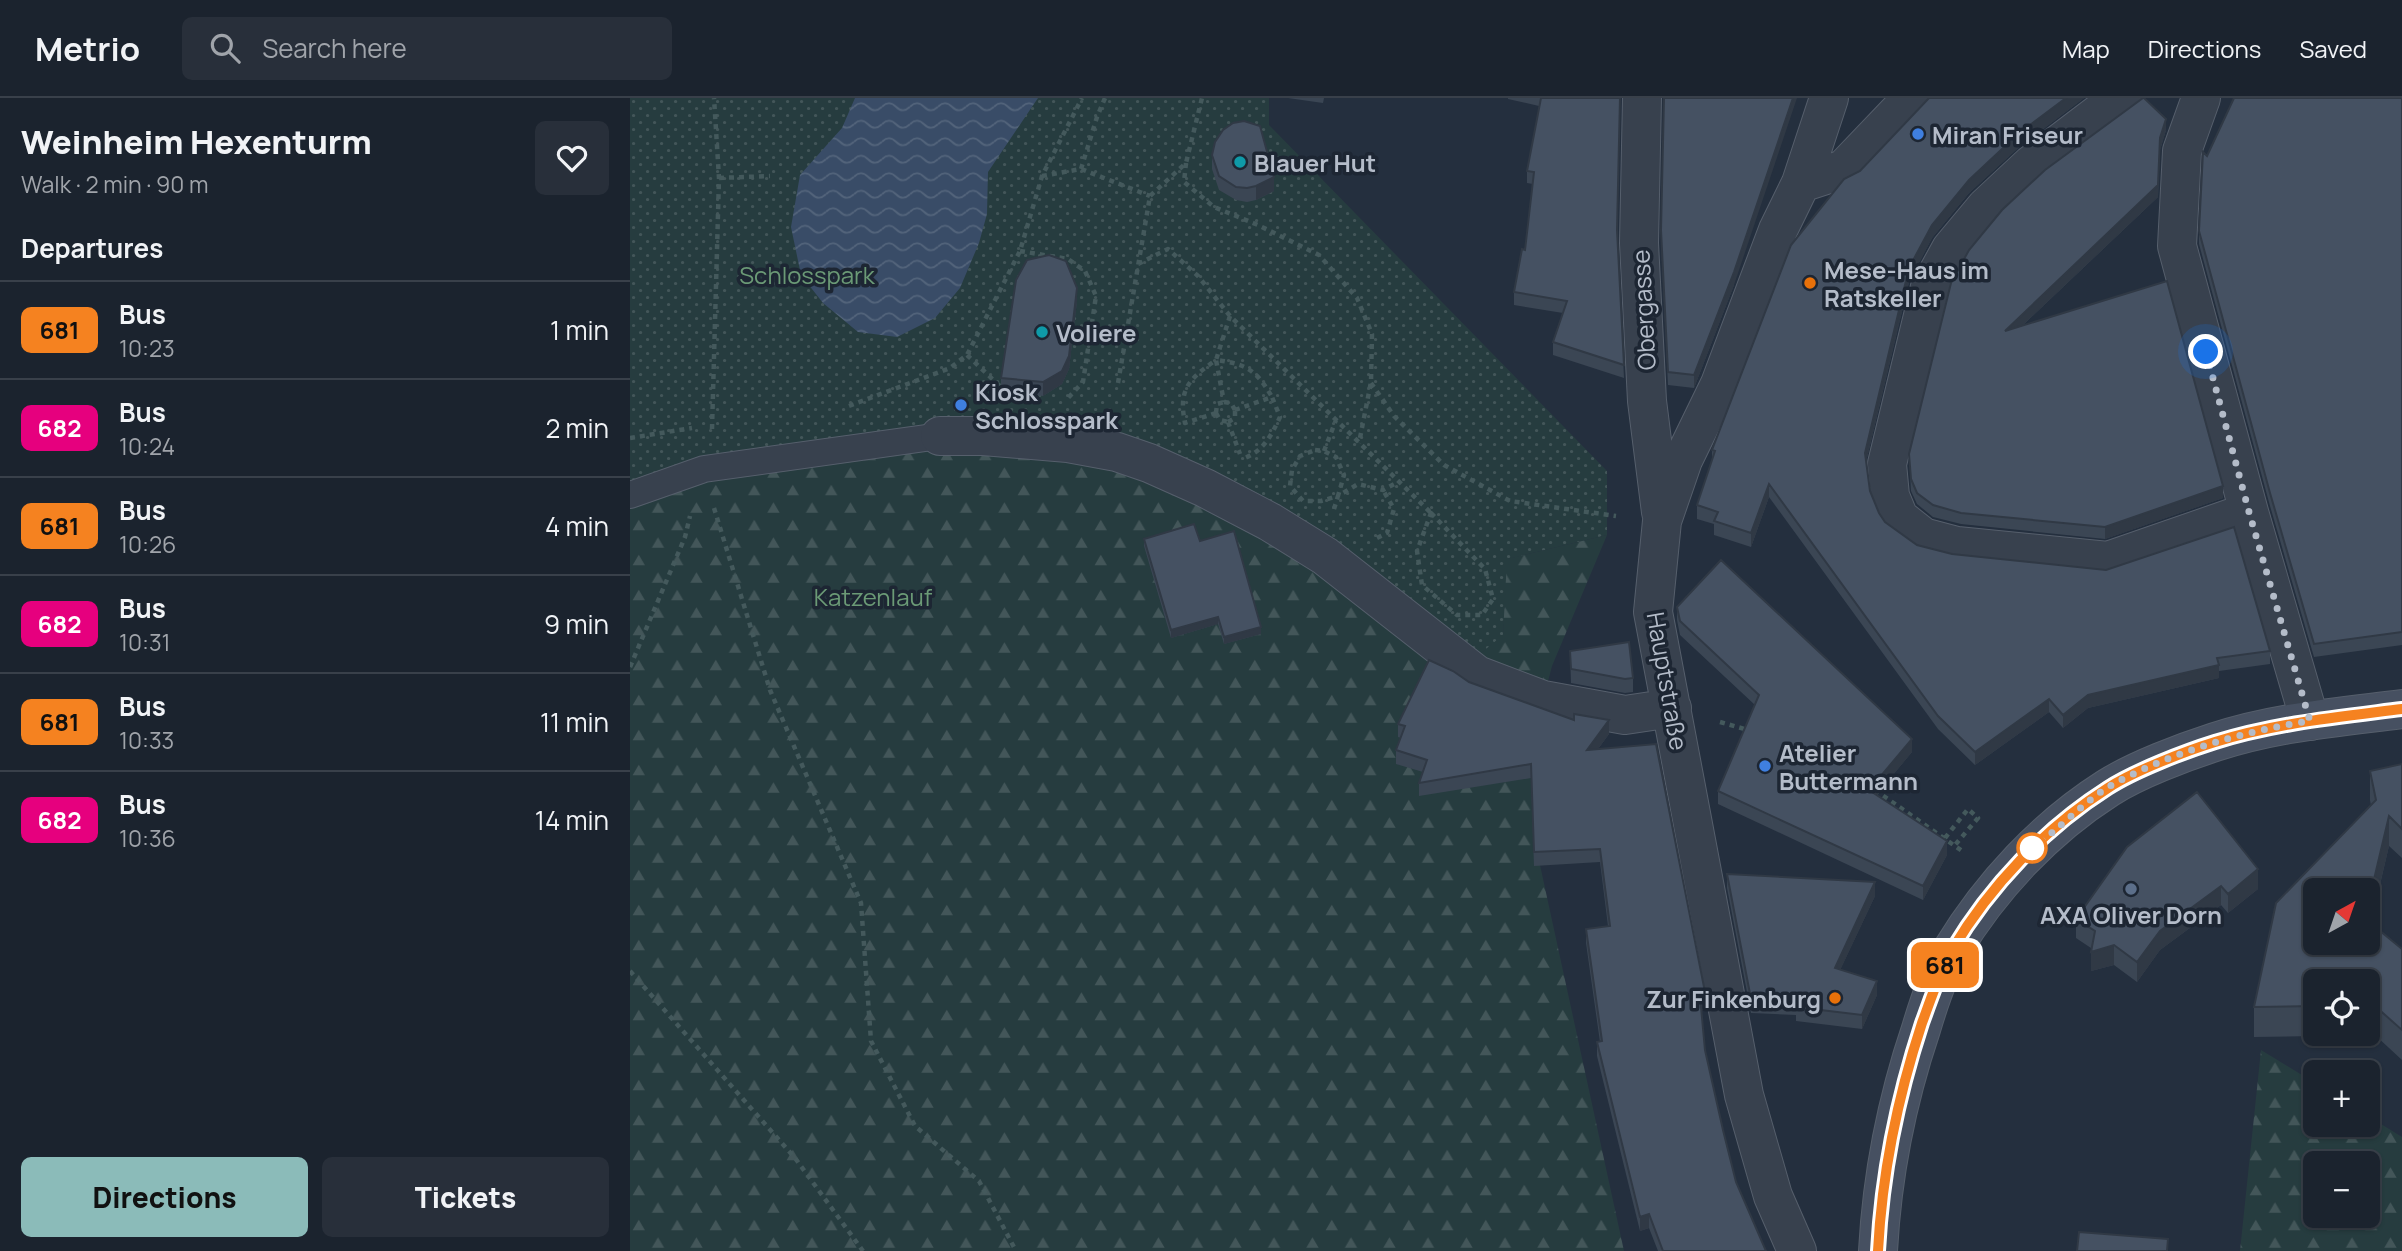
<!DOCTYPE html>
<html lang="en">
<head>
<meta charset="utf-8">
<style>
	:root { --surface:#1b232e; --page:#282f3a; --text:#f1f3f6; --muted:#a0a4aa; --line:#39404a; --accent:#8bbbb9 }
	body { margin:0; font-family:Manrope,sans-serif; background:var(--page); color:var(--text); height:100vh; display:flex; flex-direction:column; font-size:26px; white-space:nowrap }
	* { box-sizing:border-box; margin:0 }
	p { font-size:23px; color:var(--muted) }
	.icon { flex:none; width:38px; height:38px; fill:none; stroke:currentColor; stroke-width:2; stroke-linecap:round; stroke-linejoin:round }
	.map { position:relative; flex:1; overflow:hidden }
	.side { display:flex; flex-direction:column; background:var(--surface); width:630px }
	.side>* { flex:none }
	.badge { padding:0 14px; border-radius:10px; font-size:24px; line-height:46px }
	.needle { width:46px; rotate:40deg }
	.tools { position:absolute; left:1673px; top:780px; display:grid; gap:14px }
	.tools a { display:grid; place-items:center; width:77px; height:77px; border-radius:10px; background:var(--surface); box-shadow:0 2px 5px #0004,0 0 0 2px var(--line); font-size:35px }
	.you { position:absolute; width:35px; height:35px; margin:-18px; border:5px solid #fff; border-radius:50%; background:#1a73e8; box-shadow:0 0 0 10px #1a73e833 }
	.map>.badge { position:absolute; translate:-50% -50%; box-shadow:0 0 0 4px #fff }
	h2 { padding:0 21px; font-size:26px; line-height:63px }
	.round { display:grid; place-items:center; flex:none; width:74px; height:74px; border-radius:10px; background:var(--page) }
	.overview { display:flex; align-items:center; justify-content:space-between; height:119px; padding:0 21px }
	h1 { font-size:33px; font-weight:800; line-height:52px }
	.primary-button { display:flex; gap:14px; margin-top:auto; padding:14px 21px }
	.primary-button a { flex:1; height:80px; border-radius:10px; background:var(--accent); color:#111; font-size:28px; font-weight:800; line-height:80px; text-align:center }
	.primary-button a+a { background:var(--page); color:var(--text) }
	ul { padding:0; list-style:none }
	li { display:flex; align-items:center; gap:21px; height:98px; padding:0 21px; border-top:2px solid var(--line) }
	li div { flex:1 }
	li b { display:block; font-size:26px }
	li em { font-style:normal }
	li .badge { min-width:77px; font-weight:700; text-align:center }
	header { display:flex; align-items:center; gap:42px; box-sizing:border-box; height:98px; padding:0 35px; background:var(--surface); border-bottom:2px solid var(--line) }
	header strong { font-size:33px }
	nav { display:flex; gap:38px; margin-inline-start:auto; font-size:24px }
	.search { width:490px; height:63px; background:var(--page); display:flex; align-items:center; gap:18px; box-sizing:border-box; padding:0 24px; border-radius:10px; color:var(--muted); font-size:26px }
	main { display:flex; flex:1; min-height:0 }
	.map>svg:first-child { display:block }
	.grass { fill:url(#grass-dots) }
	.forest { fill:url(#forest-firs); fill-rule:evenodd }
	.water { fill:url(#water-waves) }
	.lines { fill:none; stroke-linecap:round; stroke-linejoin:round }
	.lane-casing { stroke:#565f6c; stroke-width:28 }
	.street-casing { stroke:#565f6c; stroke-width:40 }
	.secondary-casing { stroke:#565f6c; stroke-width:40 }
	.path { stroke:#44595c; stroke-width:4.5; stroke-dasharray:5 5; stroke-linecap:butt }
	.lane { stroke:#38414e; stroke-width:26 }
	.street { stroke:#38414e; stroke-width:38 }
	.secondary { stroke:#465061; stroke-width:38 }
	.wall { fill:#3b4654; fill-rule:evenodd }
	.shaded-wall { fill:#303945 }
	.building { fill:#455162; stroke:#303945; stroke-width:2; fill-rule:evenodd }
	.line-casing { stroke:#fff; stroke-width:16 }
	.line { stroke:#f58220; stroke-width:10 }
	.walk { stroke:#b4bcc9; stroke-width:7; stroke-dasharray:0 12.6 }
	.shop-dot { fill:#3f7fe0; stroke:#1d2633; stroke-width:2.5 }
	.culture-dot { fill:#0f9aa8; stroke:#1d2633; stroke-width:2.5 }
	.food-dot { fill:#e8710a; stroke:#1d2633; stroke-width:2.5 }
	.stop-dot { fill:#fff; stroke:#f58220; stroke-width:3.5 }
	.service-dot { fill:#5c6f8a; stroke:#1d2633; stroke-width:2.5 }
	.labels { text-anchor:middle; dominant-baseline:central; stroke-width:7; stroke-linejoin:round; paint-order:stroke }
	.poi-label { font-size:24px; font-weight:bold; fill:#b4bcc9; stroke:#1d2633; text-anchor:start }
	.park-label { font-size:24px; fill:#6b9a76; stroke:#1d2633 }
	.street-label { font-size:24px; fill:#b4bcc9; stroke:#1d2633 }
</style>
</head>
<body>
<header>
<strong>Metrio</strong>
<div class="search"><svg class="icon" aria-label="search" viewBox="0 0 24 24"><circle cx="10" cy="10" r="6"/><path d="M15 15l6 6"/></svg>Search here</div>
<nav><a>Map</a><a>Directions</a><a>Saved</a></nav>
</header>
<main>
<section class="side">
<div class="overview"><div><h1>Weinheim Hexenturm</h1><p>Walk · 2 min · 90 m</p></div><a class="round"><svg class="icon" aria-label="heart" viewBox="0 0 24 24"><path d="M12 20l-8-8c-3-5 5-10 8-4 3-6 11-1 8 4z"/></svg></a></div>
<h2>Departures</h2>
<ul>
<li><span class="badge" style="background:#f58220;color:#111">681</span><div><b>Bus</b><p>10:23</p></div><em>1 min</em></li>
<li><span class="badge" style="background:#e6007e;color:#fff">682</span><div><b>Bus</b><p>10:24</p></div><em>2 min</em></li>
<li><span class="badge" style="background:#f58220;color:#111">681</span><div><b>Bus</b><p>10:26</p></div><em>4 min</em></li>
<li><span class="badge" style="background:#e6007e;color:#fff">682</span><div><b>Bus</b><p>10:31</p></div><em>9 min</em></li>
<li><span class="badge" style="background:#f58220;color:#111">681</span><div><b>Bus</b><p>10:33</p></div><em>11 min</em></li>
<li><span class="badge" style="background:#e6007e;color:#fff">682</span><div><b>Bus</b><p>10:36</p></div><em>14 min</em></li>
</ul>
<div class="primary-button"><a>Directions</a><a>Tickets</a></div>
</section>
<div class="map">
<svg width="1772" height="1153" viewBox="0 0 1772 1153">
	<defs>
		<pattern id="grass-dots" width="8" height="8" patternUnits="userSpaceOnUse" patternTransform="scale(1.75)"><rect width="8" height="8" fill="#263c3f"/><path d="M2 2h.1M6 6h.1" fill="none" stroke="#435659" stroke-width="1.8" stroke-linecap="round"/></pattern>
		<pattern id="forest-firs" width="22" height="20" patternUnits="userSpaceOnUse" patternTransform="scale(1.75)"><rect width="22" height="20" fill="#263c3f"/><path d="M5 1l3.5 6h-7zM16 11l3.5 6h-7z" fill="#435659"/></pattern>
		<pattern id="water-waves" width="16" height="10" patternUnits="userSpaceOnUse" patternTransform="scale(1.75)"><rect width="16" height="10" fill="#394c67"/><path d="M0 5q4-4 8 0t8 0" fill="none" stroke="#53647b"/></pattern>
	</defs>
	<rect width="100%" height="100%" fill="#242f3e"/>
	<path class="grass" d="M 0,0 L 639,0 L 639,27 L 977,373 L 977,437 L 878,461 L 873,538 L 850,556 L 0,397 Z"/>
	<path class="forest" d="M 327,328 L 498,347 L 850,556 L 873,537 L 877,461 L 977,437 L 922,568 L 906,629 L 903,735 L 994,1153 L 0,1153 L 0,397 Z
		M 1631,952 L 1685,985 L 1685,1027 L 1738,1027 L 1738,1018 L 1772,1039 L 1772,1153 L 1610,1153 ZM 1685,1066 L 1738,1066 L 1738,1118 L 1685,1118 Z"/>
	<path class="water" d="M 225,0 L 408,0 L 358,74 L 357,116 L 349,145 L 330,190 L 305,220 L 267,239 L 228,234 L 193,205 L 171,177 L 161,129 L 170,77 L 212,30 Z"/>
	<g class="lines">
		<defs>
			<path id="lane" d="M 0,397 L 74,371 L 310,338"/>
			<path id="street" d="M 1012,0 L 1009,145 L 1017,303 L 1031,414
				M 1495,0 L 1475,11 L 1401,67 L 1356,109 L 1321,151 L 1300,189 L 1257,366 L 1260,398 L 1269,420 L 1293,439 L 1327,448 L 1478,463 L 1619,414
				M 1571,0 L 1552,53 L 1547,148 L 1619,414 L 1680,623
				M 1171,85 L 1214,71 L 1282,0
				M 310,338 L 353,338 L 438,345 L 487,354 L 519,365 L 575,390 L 640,424 L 695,458 L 847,577 L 913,602 L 995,617 L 1042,610
				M 1167,1153 L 1143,1098 L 1114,997 L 1023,514 L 1032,423 L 1053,362 L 1090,286 L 1148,132 L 1171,85 L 1199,0"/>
			<path id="secondary" d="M 1248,1153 C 1252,1078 1267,1002 1291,931 C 1299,904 1308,876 1322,852 C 1361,788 1415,730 1478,690 C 1506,672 1554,654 1585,644 C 1646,624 1709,619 1772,611"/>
		</defs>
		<use href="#lane" class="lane-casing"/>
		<use href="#street" class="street-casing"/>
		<use href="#secondary" class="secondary-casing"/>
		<path class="path" d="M 556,65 L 554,84 L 584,109 L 628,127 L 689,157 L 727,200 L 742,236 L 741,284 L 729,345
			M 451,71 L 467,19 L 475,0
			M 412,78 L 451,71 L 520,98
			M 89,80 L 140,78
			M 390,153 L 438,161 L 455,173 L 466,198 L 453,284 L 438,300
			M 508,166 L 538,151 L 568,178 L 600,218 L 801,415
			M 600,218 L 586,262 C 617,266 626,272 642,299
			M 337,257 L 374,292
			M 488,285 L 520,98 L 556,65 L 572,0
			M 741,285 L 764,318 L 814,367 L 880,403 L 986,418
			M 594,304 L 601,305 L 605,312
			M 219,308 L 320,270 L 337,257 L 390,153 L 412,78 L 452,0
			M 605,312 L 642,299 L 650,319 C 641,338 634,352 615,360
			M 586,315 L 555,325 C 548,291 559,281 586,262 L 594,304
			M 586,315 L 590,322 L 598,324
			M 586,315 L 587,306 L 594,304
			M 598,324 L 610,356
			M 598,324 L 605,320 L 605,312
			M 82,331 L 89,80 L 84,0
			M 0,340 L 62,330
			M 685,352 L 694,353 L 706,359 L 714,377 L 708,398 L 691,403 L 673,403 L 660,388 L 662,372 L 670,358 Z
			M 694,353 L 706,322
			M 84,410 L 140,592 L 231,805 L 241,943 L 285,1028 L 349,1083 L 386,1153
			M 704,411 L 708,398 L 728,386 L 753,392 L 768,384
			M 801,415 L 855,471 L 863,501 L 852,517 L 827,517 L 792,487 L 787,453 Z
			M 747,440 L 757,435 L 764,411 L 753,392
			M 0,569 L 55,439 L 60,418
			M 1090,624 L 1118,632
			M 1245,692 L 1335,755
			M 1315,740 L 1338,711 L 1348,720 L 1325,747
			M 0,873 L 165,1060 L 233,1153"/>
		<use href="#lane" class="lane"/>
		<use href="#street" class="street"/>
		<use href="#secondary" class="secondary"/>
	</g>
	<path class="wall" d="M 658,0 L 694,0 L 693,5 Z
		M 878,0 L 990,0 L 987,136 L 994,280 L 923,257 L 923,244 L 933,215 L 884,207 L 884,194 L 895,152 L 903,86 L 897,85 L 897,73 L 909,8 L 878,1 Z
		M 1034,0 L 1104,187 L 1064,290 L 1038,287 L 1031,145 Z
		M 1299,0 L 1454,0 L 1388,50 L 1339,95 L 1302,140 L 1279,184 L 1236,364 L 1240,393 L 1249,415 L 1255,424 L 1287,447 L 1640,553 L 1640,566 L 1589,573 L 1589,580 L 1458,610 L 1433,630 L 1419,614 L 1345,667 L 1308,631 L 1139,399 L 1121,449 L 1084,437 L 1084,426 L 1067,421 L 1067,407 L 1082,362 L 1082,352 L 1230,73 Z
		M 1772,0 L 1772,547 L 1684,559 L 1640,408 L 1569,146 L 1569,133 L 1577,58 Z
		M 1536,32 L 1530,52 L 1528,99 L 1393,227 L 1593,400 L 1475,441 L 1331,426 L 1303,419 L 1287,406 L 1281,393 L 1279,356 Z
		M 582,57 L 644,93 L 626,102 L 617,104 L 606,102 L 589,92 L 582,71 Z
		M 447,203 L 439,271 L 432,286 L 413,298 L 371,293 L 371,280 Z
		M 514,441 L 570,443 L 631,536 L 594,546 L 588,526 L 541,540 L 514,448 Z
		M 1047,509 L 1282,654 L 1246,697 L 1317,757 L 1293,802 L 1088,706 L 1088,693 L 1125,607 L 1050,537 L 1047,522 Z
		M 940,553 L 1003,580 L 1003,594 L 995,595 L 941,585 Z
		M 768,626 L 979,636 L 968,651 L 1076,899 L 1076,912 L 1071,912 L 1075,952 L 1093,1032 L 1106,1084 L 1136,1153 L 1028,1153 L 1019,1130 L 1010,1133 L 967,958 L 967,944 L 970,944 L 956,845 L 956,831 L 978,828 L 970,764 L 904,768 L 901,680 L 789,698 L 789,685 L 793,674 L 766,666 L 766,652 L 771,640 L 768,639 Z
		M 1772,666 L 1772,760 L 1759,748 L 1741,825 L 1772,851 L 1772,962 L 1745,937 L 1624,939 L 1624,909 L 1741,708 L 1740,702 L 1740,673 ZM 1685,884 L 1738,884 L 1738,936 L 1685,936 Z
		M 1497,749 L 1628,791 L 1598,815 L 1591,807 L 1530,852 L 1507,884 L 1484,867 L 1461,873 L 1461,850 L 1446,840 L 1446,821 Z
		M 1097,776 L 1245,798 L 1210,872 L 1247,897 L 1232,931 L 1166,923 L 1166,917 L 1121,915 L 1097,790 Z"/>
	<path class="shaded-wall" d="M 1163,0 L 1167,0 L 1104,187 L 1064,290 L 1064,277 Z
		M 1436,0 L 1454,0 L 1388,50 L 1339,95 L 1302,140 L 1279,184 L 1235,368 L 1235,355 L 1279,170 L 1302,127 L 1339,82 L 1388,36 Z
		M 1536,21 L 1536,32 L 1530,52 L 1528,99 L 1375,244 L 1375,233 L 1530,40 Z
		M 644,79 L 644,93 L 626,102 L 626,88 Z
		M 447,190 L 447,203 L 439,271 L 432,286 L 413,298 L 413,284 Z
		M 1139,386 L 1139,399 L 1121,449 L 1121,435 Z
		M 1593,388 L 1593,400 L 1475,441 L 1475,429 Z
		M 588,519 L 588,526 L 541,540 L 541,532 Z
		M 631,529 L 631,536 L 594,546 L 594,539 Z
		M 1589,567 L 1589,580 L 1458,610 L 1433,630 L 1433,617 L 1458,597 Z
		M 1419,601 L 1419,614 L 1345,667 L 1345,654 Z
		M 979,622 L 979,636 L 957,666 L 957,652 Z
		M 1282,641 L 1282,654 L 1239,706 L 1239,692 Z
		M 1759,718 L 1759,748 L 1742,819 L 1738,853 L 1738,823 L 1742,790 Z
		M 1317,743 L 1317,757 L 1293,802 L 1293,788 Z
		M 1628,771 L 1628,791 L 1598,815 L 1598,796 Z
		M 1245,784 L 1245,798 L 1205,883 L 1205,870 Z
		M 1591,788 L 1591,807 L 1530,852 L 1507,884 L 1507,864 L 1530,833 Z
		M 1484,847 L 1484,867 L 1461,873 L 1461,854 Z
		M 1247,883 L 1247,897 L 1232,931 L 1232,917 Z
		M 1019,1116 L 1019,1130 L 1010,1133 L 1010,1119 Z"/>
	<path class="building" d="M 911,0 L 990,0 L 987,132 L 994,267 L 923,244 L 937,203 L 884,194 L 892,151 L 895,152 L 904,74 L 897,73 Z
		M 1034,0 L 1163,0 L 1104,174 L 1064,277 L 1038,274 L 1031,132 Z
		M 1299,0 L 1436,0 L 1388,36 L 1339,82 L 1302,127 L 1279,170 L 1235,355 L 1240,393 L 1249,415 L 1255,424 L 1287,447 L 1322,456 L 1476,472 L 1604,429 L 1640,553 L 1587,560 L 1589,567 L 1458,597 L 1433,617 L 1419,601 L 1345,654 L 1308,618 L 1139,386 L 1121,435 L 1084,423 L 1088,414 L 1067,407 L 1085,353 L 1082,352 L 1161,147 L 1214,81 L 1230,73 Z
		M 1513,0 L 1514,0 L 1536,21 L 1530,40 L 1528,87 L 1375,233 L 1537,183 L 1593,388 L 1475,429 L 1331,415 L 1303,407 L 1287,395 L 1281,381 L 1279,356 L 1321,185 L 1339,152 L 1372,112 L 1415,72 Z
		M 1604,0 L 1772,0 L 1772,534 L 1684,546 L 1640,395 L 1569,133 L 1573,54 L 1577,58 Z
		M 614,23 L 630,28 L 644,79 L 626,88 L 617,90 L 606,89 L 589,78 L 582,57 L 585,44 L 593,32 L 603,25 Z
		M 419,157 L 436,163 L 447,190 L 439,258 L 432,273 L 413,284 L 371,280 L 386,182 L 397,162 Z
		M 564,426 L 570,443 L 604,433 L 631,529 L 594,539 L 588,519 L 541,532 L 514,441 Z
		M 1091,462 L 1282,641 L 1239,692 L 1317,743 L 1293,788 L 1088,693 L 1129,597 L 1050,523 L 1047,509 Z
		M 999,544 L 1003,580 L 995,581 L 941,571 L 940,553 Z
		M 799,562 L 823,573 L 839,584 L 944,622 L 944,616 L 979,622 L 957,652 L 1026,646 L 1076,899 L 1070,898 L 1075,952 L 1093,1032 L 1106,1084 L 1136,1153 L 1033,1153 L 1019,1116 L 1010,1119 L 967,944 L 972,943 L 956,831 L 980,828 L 970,751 L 904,754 L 901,666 L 789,685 L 797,662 L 766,652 L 775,628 L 768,626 Z
		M 1772,666 L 1772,731 L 1759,718 L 1742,790 L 1738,823 L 1772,851 L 1772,932 L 1745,908 L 1738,908 L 1738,884 L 1685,884 L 1685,908 L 1624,909 L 1646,805 L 1746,702 L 1740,673 ZM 1685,793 L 1738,793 L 1738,845 L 1685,845 Z
		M 1567,694 L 1628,771 L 1598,796 L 1591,788 L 1530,833 L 1507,864 L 1484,847 L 1461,854 L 1465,833 L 1446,821 L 1497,749 Z
		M 1097,776 L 1245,784 L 1205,870 L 1247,883 L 1232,917 L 1166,909 L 1166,904 L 1121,901 Z
		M 1449,1134 L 1538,1141 L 1537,1153 L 1447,1153 Z"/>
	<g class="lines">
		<defs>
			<path id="line" d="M 1248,1153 C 1252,1076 1268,998 1292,925 C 1301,901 1309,875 1322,852 C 1360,788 1415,730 1478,690 C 1504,673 1556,653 1585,644 C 1646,625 1709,619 1772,611"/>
		</defs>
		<use href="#line" class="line-casing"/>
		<use href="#line" class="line"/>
		<path class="walk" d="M 1402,750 C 1424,736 1452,705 1480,688 C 1539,655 1614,633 1680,623 L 1619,414 L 1576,254"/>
	</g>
	<g class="shop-dot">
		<circle cx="1288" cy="36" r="7"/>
		<circle cx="331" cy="307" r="7"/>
		<circle cx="1135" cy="668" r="7"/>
	</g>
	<g class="culture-dot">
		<circle cx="610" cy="64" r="7"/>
		<circle cx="412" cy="234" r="7"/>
	</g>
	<g class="food-dot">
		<circle cx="1180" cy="185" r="7"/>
		<circle cx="1205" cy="900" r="7"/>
	</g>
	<circle class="stop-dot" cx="1402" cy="750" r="14"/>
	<circle class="service-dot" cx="1501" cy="791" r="7"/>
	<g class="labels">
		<g class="poi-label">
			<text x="1302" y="36">Miran Friseur</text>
			<text x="624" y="64">Blauer Hut</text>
			<text x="1194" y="171">Mese-Haus im<tspan x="1194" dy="28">Ratskeller</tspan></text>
			<text x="426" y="234">Voliere</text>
			<text x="345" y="293">Kiosk<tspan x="345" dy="28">Schlosspark</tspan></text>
			<text x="1149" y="654">Atelier<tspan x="1149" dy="28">Buttermann</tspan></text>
			<text x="1501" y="816" text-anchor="middle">AXA Oliver Dorn</text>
			<text x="1191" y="900" text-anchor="end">Zur Finkenburg</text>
		</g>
		<g class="park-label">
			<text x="177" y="176">Schlosspark</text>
			<text x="243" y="498">Katzenlauf</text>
		</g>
		<g class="street-label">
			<text transform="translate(1013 212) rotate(-93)">Obergasse</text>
			<text transform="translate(1038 583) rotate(80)">Hauptstraße</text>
		</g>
	</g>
</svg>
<div class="tools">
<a><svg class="needle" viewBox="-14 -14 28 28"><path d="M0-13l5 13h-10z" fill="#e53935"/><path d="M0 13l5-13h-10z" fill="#a0a4aa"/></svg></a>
<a><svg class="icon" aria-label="locate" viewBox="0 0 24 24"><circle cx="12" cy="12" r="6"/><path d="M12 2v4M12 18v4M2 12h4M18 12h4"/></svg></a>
<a>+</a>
<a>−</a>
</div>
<div class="you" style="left:1576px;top:254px"></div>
<b class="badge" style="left:1315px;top:867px;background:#f58220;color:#111">681</b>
</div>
</main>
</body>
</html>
